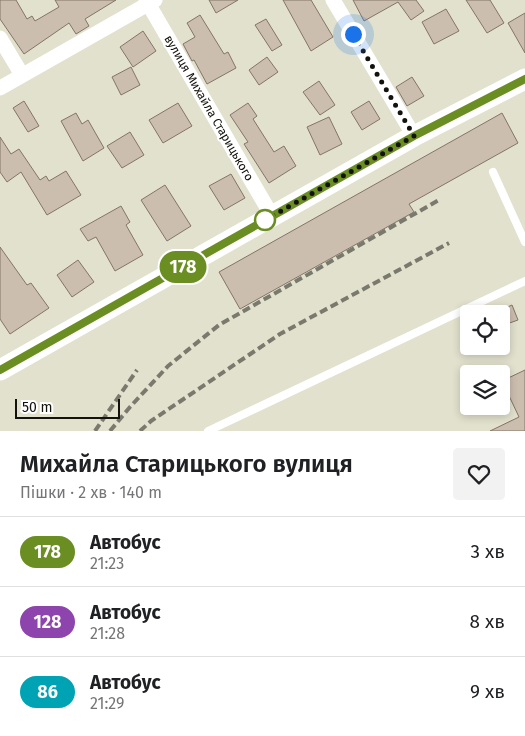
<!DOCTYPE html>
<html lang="uk">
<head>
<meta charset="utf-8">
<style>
	:root { --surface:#fff; --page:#f2f2f2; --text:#202124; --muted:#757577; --line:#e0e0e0 }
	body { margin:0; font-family:"Fira Sans",sans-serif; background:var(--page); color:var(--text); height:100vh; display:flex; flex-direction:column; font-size:19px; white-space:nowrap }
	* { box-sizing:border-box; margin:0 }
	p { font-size:16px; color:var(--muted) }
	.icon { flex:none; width:28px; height:28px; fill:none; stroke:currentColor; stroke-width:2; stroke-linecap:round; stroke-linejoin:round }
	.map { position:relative; height:431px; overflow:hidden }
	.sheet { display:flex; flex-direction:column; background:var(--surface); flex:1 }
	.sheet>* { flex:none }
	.badge { padding:0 10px; border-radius:16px; font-size:18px; line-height:32px }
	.buttons { position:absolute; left:460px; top:305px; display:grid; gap:10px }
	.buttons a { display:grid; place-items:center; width:50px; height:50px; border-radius:5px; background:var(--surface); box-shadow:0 2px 8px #0003; font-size:25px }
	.scale { position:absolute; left:15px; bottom:12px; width:105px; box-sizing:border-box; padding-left:5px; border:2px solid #13120c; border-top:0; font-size:14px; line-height:18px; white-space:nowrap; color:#13120c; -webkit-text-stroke:4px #fff; paint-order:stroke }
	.you { position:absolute; width:25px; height:25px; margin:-12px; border:4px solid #fff; border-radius:50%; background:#1a73e8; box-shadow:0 0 0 8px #1a73e833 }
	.map>.badge { position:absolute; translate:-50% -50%; box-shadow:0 0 0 2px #fff }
	.round { display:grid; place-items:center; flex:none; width:52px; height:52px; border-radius:5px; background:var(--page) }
	.summary { display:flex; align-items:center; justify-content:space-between; height:85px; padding:0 20px }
	h1 { font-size:24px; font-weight:600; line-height:38px }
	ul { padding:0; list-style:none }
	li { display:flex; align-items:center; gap:15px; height:70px; padding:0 20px; border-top:1px solid var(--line) }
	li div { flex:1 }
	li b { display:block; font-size:19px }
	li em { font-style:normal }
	li .badge { min-width:55px; font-weight:700; text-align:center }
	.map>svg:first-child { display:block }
	.building { fill:#ccbeaf; stroke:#827567 }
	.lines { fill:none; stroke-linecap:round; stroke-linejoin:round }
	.lane { stroke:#fff; stroke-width:8 }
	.street { stroke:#fff; stroke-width:15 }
	.secondary { stroke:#fff; stroke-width:21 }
	.rail { stroke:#7a796d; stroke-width:4; stroke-dasharray:8 4; stroke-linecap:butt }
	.line-casing { stroke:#fff; stroke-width:11 }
	.line { stroke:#6b8e23; stroke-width:8 }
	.walk { stroke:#13120c; stroke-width:5; stroke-dasharray:0 9 }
	.stop-dot { fill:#fff; stroke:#6b8e23; stroke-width:2.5 }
	.labels { text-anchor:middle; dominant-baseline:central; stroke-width:4; stroke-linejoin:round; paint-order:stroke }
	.street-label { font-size:12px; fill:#13120c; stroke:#fff }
</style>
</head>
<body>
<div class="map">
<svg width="525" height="431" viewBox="0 0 525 431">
	<rect width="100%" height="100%" fill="#e2e1ce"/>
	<path class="building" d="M 0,0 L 16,0 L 27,19 L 32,16 L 35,21 L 59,7 L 55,0 L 116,0 L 85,19 L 89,26 L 76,34 L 69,23 L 24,54 L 0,19 Z
		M 209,0 L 238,0 L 216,13 Z
		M 283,0 L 311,0 L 333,37 L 311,51 Z
		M 353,0 L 416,0 L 424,11 L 411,20 L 398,2 L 364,21 Z
		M 466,0 L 490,0 L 504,23 L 487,33 Z
		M 446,9 L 459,31 L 434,44 L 422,22 Z
		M 525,13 L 525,53 L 508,23 Z
		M 200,15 L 224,54 L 228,52 L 236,68 L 207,84 L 194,60 L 192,61 L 183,44 L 195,37 L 187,23 Z
		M 266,19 L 282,45 L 272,51 L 255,25 Z
		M 143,31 L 156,51 L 133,67 L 120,47 Z
		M 267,57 L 278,72 L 259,85 L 249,70 Z
		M 131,67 L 140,85 L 121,95 L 112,77 Z
		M 412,77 L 424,96 L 407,106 L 396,87 Z
		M 319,81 L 335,105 L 320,115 L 303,92 Z
		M 24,101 L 39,126 L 28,132 L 13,108 Z
		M 369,101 L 380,119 L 362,130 L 351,112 Z
		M 178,103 L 192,126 L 163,143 L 149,120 Z
		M 248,103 L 257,116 L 253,119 L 274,152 L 284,146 L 296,166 L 269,183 L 244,144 L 248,142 L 230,115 Z
		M 76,113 L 82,124 L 88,120 L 104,148 L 83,161 L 61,121 Z
		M 502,113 L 518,143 L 409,204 L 414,212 L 240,309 L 219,272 Z
		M 329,117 L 342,144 L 320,155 L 307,127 Z
		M 130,132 L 144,155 L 122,168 L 107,146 Z
		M 0,137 L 11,154 L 19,149 L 40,180 L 46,176 L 49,181 L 66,171 L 81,195 L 47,215 L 21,172 L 7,182 L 0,172 Z
		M 231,174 L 245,198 L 224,210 L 209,186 Z
		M 165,185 L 191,226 L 167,241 L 141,200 Z
		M 121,206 L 130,222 L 126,225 L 143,255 L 115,271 L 96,237 L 88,241 L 80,229 Z
		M 0,247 L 27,285 L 31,283 L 49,308 L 10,334 L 0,319 Z
		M 78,260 L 94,282 L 72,297 L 57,275 Z
		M 512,305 L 518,320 L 501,326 L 501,310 Z
		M 525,370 L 525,431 L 490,431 L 519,417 L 502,381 Z"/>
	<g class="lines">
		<path class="lane" d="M 493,172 L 525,242
			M 208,431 L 525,281"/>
		<path class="street" d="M 146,0 L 272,216
			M 333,0 L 414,136
			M 0,38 L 22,75
			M 0,88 L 155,0"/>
		<path class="secondary" d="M 0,370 L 414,136 L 525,79"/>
		<path class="rail" d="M 95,431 L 137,370
			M 110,431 L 130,407 L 168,366 L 219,325 L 439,200
			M 140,431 L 151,421 L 280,334 L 449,243"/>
	</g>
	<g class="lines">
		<defs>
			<path id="line" d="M 0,370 L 414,136 L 525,79"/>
		</defs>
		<use href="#line" class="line-casing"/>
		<use href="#line" class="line"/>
		<path class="walk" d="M 265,220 L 414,136 L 353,34"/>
	</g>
	<circle class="stop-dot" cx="265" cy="220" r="10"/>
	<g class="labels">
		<g class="street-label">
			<text transform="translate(209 108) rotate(60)">вулиця Михайла Старицького</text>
		</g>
	</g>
</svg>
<div class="buttons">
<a><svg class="icon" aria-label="locate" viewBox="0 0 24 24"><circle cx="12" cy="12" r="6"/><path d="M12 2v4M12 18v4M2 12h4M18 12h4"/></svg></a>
<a><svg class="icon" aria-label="layers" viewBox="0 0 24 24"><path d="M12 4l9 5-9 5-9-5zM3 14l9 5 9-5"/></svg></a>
</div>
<div class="scale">50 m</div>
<div class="you" style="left:353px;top:34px"></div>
<b class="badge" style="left:183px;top:267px;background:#6b8e23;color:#fff">178</b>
</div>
<section class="sheet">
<div class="summary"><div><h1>Михайла Старицького вулиця</h1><p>Пішки · 2 хв · 140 m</p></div><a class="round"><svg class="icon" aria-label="heart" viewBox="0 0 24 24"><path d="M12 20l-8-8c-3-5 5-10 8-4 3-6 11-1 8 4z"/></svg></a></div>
<ul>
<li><span class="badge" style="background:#6b8e23;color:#fff">178</span><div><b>Автобус</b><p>21:23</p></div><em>3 хв</em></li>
<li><span class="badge" style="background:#8e44ad;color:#fff">128</span><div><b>Автобус</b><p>21:28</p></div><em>8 хв</em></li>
<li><span class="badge" style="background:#00a3b4;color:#fff">86</span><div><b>Автобус</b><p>21:29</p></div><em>9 хв</em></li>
</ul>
</section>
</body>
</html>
